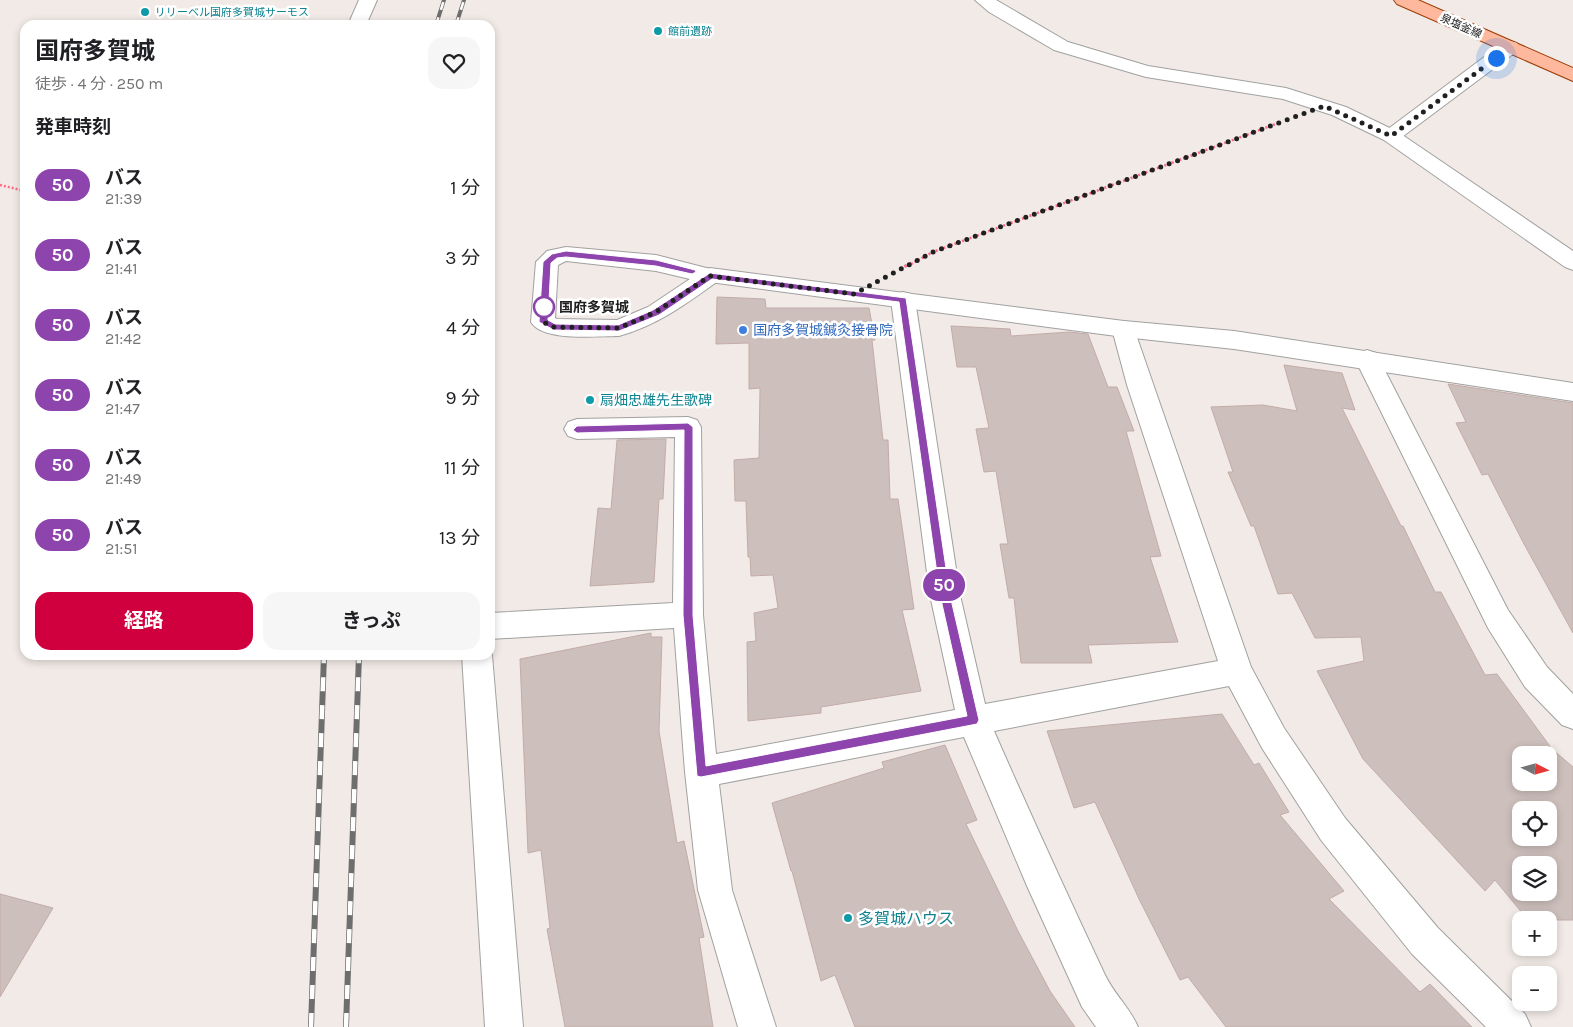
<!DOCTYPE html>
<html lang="ja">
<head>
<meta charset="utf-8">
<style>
	:root { --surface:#fff; --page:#f6f6f6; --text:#202124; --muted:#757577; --accent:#d0003e }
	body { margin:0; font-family:Karla,"Noto Sans JP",sans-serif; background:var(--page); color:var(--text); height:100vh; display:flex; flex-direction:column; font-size:19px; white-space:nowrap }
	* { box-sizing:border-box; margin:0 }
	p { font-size:16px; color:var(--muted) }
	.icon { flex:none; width:28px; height:28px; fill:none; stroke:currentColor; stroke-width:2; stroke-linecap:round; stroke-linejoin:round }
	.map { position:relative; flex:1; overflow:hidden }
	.panel { position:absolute; left:20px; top:20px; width:475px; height:640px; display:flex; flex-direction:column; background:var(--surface); border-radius:15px; box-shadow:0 2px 8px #0003 }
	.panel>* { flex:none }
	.badge { padding:0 10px; border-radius:16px; font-size:18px; line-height:32px }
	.needle { width:32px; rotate:96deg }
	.buttons { position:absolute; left:1512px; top:746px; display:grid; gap:10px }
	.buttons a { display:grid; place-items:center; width:45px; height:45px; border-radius:10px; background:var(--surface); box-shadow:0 2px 8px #0003; font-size:25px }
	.you { position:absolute; width:25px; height:25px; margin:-12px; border:4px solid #fff; border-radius:50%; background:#1a73e8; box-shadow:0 0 0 8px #1a73e833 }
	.map>.badge { position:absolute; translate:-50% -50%; box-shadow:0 0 0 2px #fff }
	h2 { padding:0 15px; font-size:19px; line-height:45px }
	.round { display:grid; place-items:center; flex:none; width:52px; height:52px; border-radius:15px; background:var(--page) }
	.headline { display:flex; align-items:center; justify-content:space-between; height:85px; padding:0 15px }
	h1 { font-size:24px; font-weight:700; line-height:38px }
	.primary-button { display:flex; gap:10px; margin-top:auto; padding:10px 15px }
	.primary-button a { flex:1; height:58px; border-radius:15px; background:var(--accent); color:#fff; font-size:20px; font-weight:700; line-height:58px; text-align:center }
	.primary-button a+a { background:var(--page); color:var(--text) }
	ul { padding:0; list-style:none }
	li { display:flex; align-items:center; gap:15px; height:70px; padding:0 15px }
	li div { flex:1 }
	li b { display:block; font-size:19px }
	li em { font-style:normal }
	li .badge { min-width:55px; font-weight:700; text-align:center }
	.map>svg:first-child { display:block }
	.building { fill:#cdbfbc; stroke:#c3aca8; fill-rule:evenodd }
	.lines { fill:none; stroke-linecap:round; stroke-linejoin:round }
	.minor-casing { stroke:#a1a1a1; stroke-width:2 }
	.tertiary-casing { stroke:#a1a1a1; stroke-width:2 }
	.primary-casing { stroke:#9c3a00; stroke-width:2 }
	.path-far1 { stroke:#fd6b87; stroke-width:2.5; stroke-dasharray:2 2; stroke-linecap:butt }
	.path { stroke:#fd6b87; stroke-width:3; stroke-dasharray:2.5 2.5; stroke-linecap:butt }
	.minor { fill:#fff; fill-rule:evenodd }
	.tertiary { fill:#fff; fill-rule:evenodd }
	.primary { fill:#feb89e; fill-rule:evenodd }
	.rail-far1-casing { stroke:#6e6e6e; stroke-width:4 }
	.rail-casing { stroke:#6e6e6e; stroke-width:6 }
	.rail-far1 { stroke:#fff; stroke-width:2.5; stroke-dasharray:8; stroke-linecap:butt }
	.rail { stroke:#fff; stroke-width:4.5; stroke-dasharray:14; stroke-linecap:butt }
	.line { fill:#8e44ad; stroke:#fff }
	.walk { stroke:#202020; stroke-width:5; stroke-dasharray:0 9 }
	.culture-dot { fill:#0f9aa8; stroke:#fff; stroke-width:2 }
	.stop-dot { fill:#fff; stroke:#8e44ad; stroke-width:2.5 }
	.shop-dot { fill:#3f7fe0; stroke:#fff; stroke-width:2 }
	.labels { text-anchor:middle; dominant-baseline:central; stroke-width:5; stroke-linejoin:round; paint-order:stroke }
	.far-culture-label { font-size:11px; fill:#0d838f; stroke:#fff; text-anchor:start }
	.far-street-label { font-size:11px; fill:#202020; stroke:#fff }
	.stop-label { font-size:14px; font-weight:bold; fill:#202020; stroke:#fff; text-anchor:start }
	.shop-label { font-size:14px; fill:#366cbe; stroke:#fff; text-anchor:start }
	.culture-label { font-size:14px; fill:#0d838f; stroke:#fff; text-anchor:start }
	.near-culture-label { font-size:16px; fill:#0d838f; stroke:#fff; text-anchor:start }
</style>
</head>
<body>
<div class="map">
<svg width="1573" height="1027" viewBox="0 0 1573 1027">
	<rect width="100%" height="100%" fill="#f1eae6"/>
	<path class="building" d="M 717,297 L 765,299 L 766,308 L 869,308 L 875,340 L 872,340 L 883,440 L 888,440 L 890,499 L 898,499 L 914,609 L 902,610 L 921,691 L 821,707 L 821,713 L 748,721 L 747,642 L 756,641 L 754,613 L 778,608 L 773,575 L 751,576 L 750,557 L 748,557 L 746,501 L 735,501 L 734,460 L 759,458 L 760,388 L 749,389 L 749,343 L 716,344 Z
		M 951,326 L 1010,329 L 1011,336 L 1069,332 L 1088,334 L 1108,387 L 1117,387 L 1134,431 L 1126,431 L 1161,556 L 1150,557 L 1178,642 L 1088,645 L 1092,663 L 1021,663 L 1014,598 L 1009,598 L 1000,544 L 1008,544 L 996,471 L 984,472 L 976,429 L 989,428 L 976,367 L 957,367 Z
		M 1284,365 L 1342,373 L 1355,410 L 1342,408 L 1401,526 L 1403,526 L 1435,592 L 1441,592 L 1485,675 L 1497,674 L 1552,749 L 1573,767 L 1573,920 L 1528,920 L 1495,880 L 1485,891 L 1363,759 L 1317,671 L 1364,661 L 1361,637 L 1315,638 L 1292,593 L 1278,594 L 1254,526 L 1251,526 L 1228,472 L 1233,472 L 1211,407 L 1263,405 L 1297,411 ZM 1521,755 L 1549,755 L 1549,782 L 1521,782 ZM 1521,810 L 1549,810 L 1549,838 L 1521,838 ZM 1521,865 L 1549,865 L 1549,892 L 1521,892 Z
		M 1448,384 L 1573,403 L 1573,633 L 1524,544 L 1488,474 L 1482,475 L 1456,423 L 1466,422 Z
		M 666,439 L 663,499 L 659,499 L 654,582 L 590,586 L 598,508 L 611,509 L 617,440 Z
		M 651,633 L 651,637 L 662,637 L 659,731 L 677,843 L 684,841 L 704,937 L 699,938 L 713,1027 L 565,1027 L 547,929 L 550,928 L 541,850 L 528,853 L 520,659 Z
		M 1222,714 L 1254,765 L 1259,763 L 1289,812 L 1280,815 L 1344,891 L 1329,899 L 1420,992 L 1430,984 L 1472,1027 L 1226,1027 L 1188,977 L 1180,980 L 1139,899 L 1095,802 L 1074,808 L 1047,731 Z
		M 945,745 L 977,820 L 966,824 L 1018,931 L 1050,991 L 1075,1027 L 855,1027 L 835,975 L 821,981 L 792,871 L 791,871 L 772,803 L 884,768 L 882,762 Z
		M 0,894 L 53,908 L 0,997 Z"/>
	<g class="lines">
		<defs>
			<path id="minor" d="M 359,0 L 377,0 L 366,25 L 348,25 Z
				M 975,0 L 996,0 L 1068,42 L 1148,66 L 1286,88 L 1346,107 L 1398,132 L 1573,251 L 1573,270 L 1565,267 L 1384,140 L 1332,115 L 1283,99 L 1146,77 L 1054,50 L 989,12 Z
				M 566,247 L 656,255 L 718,271 L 722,276 L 718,281 C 686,304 658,325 619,336 C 597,336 543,342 531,322 L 536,262 L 547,251 ZM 566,261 L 656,271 L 690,279 L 648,307 L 617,320 L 557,319 L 555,318 L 558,265 Z
				M 903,292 L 911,294 L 915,300 L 960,595 L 985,704 L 1218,661 L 1127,385 L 1112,329 L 1116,323 L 1124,321 L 1132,323 L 1251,667 L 1284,728 L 1345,818 L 1438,928 L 1525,1014 L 1531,1027 L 1486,1027 L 1412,954 L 1321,840 L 1262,748 L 1229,686 L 994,731 C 1030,813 1067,894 1105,975 C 1114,994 1130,1008 1138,1027 L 1096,1027 L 1082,1007 L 1027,886 L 964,737 L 719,784 L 732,890 L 776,1027 L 738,1027 L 698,890 L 685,772 L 674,628 L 490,639 L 490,613 L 673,603 L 675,437 L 577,439 L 568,436 L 564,429 L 568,422 L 577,419 L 688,417 L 697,420 L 701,427 L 703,615 L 716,754 L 955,710 L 930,595 L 891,300 L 895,294 Z
				M 1367,350 L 1376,353 L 1379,359 L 1508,610 L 1547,667 L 1573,694 L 1573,729 L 1562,725 L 1525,687 L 1488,628 L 1355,359 L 1358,353 Z
				M 490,651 L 492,655 L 523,1027 L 485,1027 L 462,655 L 490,655 Z"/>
			<path id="tertiary" d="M 1510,41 L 1517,43 L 1519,47 L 1517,51 L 1398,140 L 1391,142 L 1384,140 L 1381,136 L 1384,132 L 1503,43 Z
				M 710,268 L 1124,321 L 1234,331 L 1573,383 L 1573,401 L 1234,349 L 1124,337 L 702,281 L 698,276 L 702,271 Z"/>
			<path id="primary" d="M 1394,0 L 1418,0 L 1573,68 L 1573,81 L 1397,4 Z"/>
		</defs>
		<use href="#minor" class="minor-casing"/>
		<use href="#tertiary" class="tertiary-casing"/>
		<use href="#primary" class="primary-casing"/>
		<path class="path-far1" d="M 0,185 L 25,191
			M 911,264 L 933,252 L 1281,122"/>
		<path class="path" d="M 900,269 L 913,262
			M 490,295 L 494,295"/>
		<use href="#minor" class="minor"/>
		<use href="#tertiary" class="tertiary"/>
		<use href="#primary" class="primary"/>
		<defs>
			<path id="rail-far1" d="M 436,25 L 444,0
				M 456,25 L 464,0"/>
			<path id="rail" d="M 311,1027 L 324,655
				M 346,1027 L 359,655"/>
		</defs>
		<use href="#rail-far1" class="rail-far1-casing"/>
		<use href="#rail" class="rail-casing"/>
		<use href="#rail-far1" class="rail-far1"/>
		<use href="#rail" class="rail"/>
	</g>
	<path class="line" d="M 566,251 L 656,260 L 695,270 L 696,272 L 692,274 L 656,266 L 566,257 L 557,258 L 551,263 L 548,320 L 555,324 L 618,325 L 653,310 L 710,273 L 906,298 L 950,595 L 979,720 L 977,724 L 701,777 L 697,776 L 683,615 L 684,430 L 577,433 L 573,430 L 577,426 L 688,423 L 693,427 L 693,615 L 706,766 L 967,716 L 940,595 L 899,302 L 712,279 L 659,315 L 619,331 L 554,330 L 539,322 L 543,262 L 552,254 Z"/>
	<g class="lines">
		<path class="walk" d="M 544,307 L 543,322 L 554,327 L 619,328 L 656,312 L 710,276 L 854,294 L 933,252 L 1324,106 L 1391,136 L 1496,58"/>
	</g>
	<g class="culture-dot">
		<circle cx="145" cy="12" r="5"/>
		<circle cx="658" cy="31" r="5"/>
		<circle cx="590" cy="400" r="5"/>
		<circle cx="848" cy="918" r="5"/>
	</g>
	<circle class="stop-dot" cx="544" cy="307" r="10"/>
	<circle class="shop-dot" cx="743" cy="330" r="5"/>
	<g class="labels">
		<g class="far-culture-label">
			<text x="155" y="12">リリーベル国府多賀城サーモス</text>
			<text x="668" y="31">館前遺跡</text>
		</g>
		<g class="far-street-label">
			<text transform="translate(1461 26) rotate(24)">泉塩釜線</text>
		</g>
		<g class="stop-label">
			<text x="559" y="307">国府多賀城</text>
		</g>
		<g class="shop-label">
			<text x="753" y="330">国府多賀城鍼灸接骨院</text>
		</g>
		<g class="culture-label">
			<text x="600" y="400">扇畑忠雄先生歌碑</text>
		</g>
		<g class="near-culture-label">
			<text x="858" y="918">多賀城ハウス</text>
		</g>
	</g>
</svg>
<div class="buttons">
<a><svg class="needle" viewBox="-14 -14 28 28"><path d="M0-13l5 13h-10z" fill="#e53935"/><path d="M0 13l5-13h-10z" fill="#757577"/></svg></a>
<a><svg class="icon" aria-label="locate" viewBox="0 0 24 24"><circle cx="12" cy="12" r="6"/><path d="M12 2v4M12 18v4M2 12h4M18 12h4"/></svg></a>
<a><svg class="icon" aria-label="layers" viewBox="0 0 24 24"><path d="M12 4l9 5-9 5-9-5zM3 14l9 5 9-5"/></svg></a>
<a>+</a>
<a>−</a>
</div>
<div class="you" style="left:1496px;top:58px"></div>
<b class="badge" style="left:944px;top:585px;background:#8e44ad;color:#fff">50</b>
<section class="panel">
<div class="headline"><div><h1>国府多賀城</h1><p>徒歩 · 4 分 · 250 m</p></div><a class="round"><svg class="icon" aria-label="heart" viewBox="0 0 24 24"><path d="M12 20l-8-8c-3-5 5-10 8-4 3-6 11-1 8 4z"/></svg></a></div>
<h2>発車時刻</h2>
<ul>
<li><span class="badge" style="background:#8e44ad;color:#fff">50</span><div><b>バス</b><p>21:39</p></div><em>1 分</em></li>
<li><span class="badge" style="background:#8e44ad;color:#fff">50</span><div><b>バス</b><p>21:41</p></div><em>3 分</em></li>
<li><span class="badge" style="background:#8e44ad;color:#fff">50</span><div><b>バス</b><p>21:42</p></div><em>4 分</em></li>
<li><span class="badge" style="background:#8e44ad;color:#fff">50</span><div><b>バス</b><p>21:47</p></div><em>9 分</em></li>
<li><span class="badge" style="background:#8e44ad;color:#fff">50</span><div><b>バス</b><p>21:49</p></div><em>11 分</em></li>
<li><span class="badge" style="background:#8e44ad;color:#fff">50</span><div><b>バス</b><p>21:51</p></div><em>13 分</em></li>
</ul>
<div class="primary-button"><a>経路</a><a>きっぷ</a></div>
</section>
</div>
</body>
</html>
